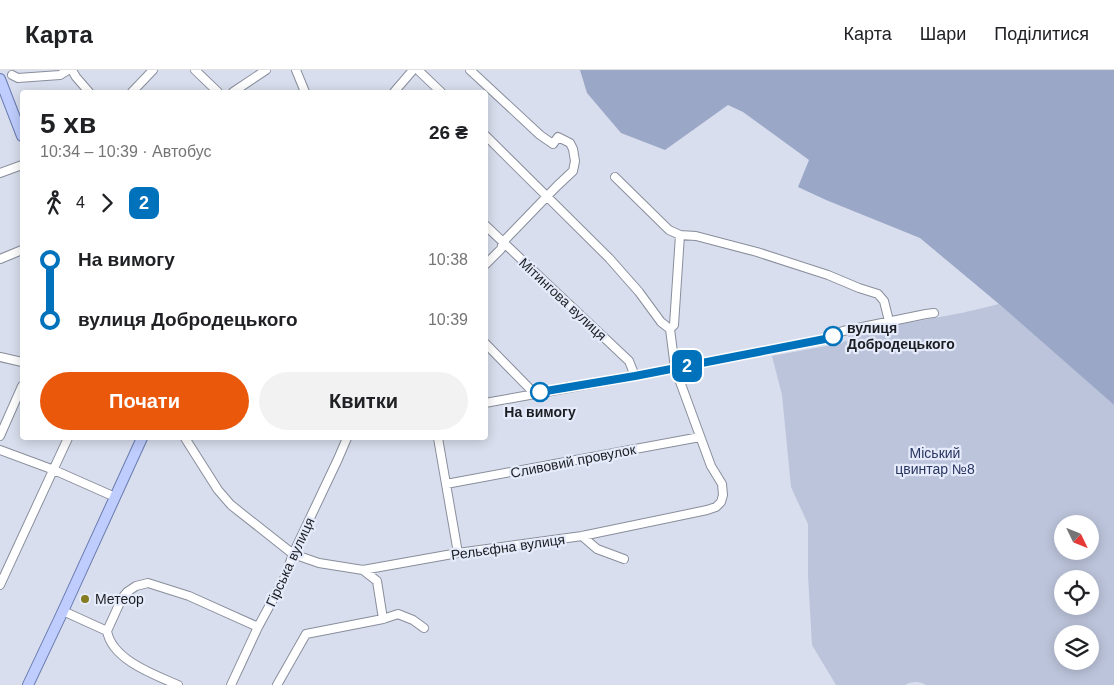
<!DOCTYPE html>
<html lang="uk">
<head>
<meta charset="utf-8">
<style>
	:root { --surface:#fff; --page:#f2f2f2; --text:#202124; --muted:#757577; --line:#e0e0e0; --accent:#ea580c }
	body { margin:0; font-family:Arial,sans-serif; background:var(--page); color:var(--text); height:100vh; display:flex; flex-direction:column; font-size:19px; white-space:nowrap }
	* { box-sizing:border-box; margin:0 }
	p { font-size:16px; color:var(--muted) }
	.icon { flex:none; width:28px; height:28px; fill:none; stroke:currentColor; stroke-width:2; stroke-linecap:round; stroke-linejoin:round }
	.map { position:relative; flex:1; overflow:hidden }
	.side { position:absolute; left:20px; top:20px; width:468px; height:350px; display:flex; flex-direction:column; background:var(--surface); border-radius:5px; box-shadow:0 2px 12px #0003 }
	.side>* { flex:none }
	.badge { padding:0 10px; border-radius:8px; font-size:18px; line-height:32px }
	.needle { width:32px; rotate:133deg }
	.fabs { position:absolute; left:1054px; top:445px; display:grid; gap:10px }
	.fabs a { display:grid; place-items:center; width:45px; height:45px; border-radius:50%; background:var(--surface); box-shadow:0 2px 12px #0003; font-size:25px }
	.map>.badge { position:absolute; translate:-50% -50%; box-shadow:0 0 0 2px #fff }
	.legs { display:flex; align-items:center; gap:8px; height:55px; padding:0 20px; font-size:16px }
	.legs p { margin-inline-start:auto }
	.summary { display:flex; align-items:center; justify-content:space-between; height:85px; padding:0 20px }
	h1 { font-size:28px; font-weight:700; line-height:38px }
	.cta { display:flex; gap:10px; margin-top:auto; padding:10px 20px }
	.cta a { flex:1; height:58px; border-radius:30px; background:var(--accent); color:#fff; font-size:20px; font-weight:700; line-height:58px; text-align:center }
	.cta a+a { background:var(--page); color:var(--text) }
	ul { padding:0 20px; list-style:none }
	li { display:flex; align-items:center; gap:18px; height:60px; font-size:19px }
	li i { display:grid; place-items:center; width:8px; height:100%; margin:0 6px; background:currentColor }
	li i::after { content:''; width:12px; height:12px; margin:-6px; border:4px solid; border-radius:50%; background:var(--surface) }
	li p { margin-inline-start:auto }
	li:first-child i { background:linear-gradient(#0000 50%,currentColor 0) }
	li:last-child i { background:linear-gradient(currentColor 50%,#0000 0) }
	header { display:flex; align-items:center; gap:30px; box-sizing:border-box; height:70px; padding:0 25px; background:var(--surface); border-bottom:1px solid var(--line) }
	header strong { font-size:24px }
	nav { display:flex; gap:28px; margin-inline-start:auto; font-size:18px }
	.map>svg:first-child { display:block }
	.green { fill:#bcc4db; fill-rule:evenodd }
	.forest { fill:#9ba7c7 }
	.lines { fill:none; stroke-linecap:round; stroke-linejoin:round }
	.minor-casing { stroke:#898e9c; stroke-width:10 }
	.major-casing { stroke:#697aaf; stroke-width:12 }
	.minor { stroke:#fff; stroke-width:8 }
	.major { stroke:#becdfd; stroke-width:10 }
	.line-1-casing { stroke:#fff; stroke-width:11 }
	.line-1 { stroke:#0072bc; stroke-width:8 }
	.stop-1-dot { fill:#fff; stroke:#0072bc; stroke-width:2.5 }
	.poi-dot { fill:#857b21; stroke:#e5ebfa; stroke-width:2 }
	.labels { text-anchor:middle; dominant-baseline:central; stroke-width:4.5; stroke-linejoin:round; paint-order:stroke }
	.street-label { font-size:14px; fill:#1c1e23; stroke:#e5ebfa }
	.stop-label { font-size:14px; font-weight:bold; fill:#1c1e23; stroke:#e5ebfa; text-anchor:start }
	.park-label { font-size:14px; fill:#293662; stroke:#e5ebfa }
	.poi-label { font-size:14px; fill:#1c1e23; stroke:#e5ebfa; text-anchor:start }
</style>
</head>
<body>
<header>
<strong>Карта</strong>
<nav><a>Карта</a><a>Шари</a><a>Поділитися</a></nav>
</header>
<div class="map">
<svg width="1114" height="615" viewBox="0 0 1114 615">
	<rect width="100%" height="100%" fill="#d8deed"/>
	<path class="green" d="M 999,234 L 1114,335 L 1114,615 L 926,615 C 920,611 911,611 905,615 L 836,615 L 812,575 L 808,506 L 808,454 L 791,417 L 782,325 L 772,286 L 843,273 L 843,272 L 849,270 L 848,266 L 851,264 C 900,253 951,247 999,234 ZM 1062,454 L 1090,454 L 1090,481 L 1062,481 ZM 1062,509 L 1090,509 L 1090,536 L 1062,536 ZM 1062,564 L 1090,564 L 1090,591 L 1062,591 Z"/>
	<path class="forest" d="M 580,0 L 1114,0 L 1114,335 L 999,234 L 920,168 L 826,130 L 798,117 L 809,90 L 743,42 L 728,35 L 665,80 L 621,63 L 587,23 Z"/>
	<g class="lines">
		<defs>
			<path id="minor" d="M 72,0 L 76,7 L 89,22
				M 195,0 L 218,22
				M 296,0 L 305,22
				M 418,0 L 441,22
				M 470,0 L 540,65 L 553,74 L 558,67 L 570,73 L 573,79 L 575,91 L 573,101 L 557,116 L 503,172 L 501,179 L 485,195
				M 12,5 L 18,8 L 60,5 L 68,0
				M 132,22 L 153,0
				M 233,22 L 266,0
				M 394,22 L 413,0
				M 0,103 L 22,95
				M 615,107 L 669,160 L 680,165 L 696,166 L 757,182 L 828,205 L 859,218 L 878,224 L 884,231 L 889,251
				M 485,155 L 629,291 L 635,306
				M 0,189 L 22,180
				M 670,259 L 674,255 L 680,165
				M 485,273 L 534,323
				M 0,287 L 22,292
				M 485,333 L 635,306 L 825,269 L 843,261 L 926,244 L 934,243
				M 0,366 L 22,316
				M 185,368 L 218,420 L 231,435 L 293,484 L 319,493 L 363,500 L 458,483 L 582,466 L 707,440 L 716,437 L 721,432 L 723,425 L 722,414 L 711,396 L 675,298 L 670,259 L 661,252 L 639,222 L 609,188 L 485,65
				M 438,368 L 458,483
				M 0,380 L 54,400 L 115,427
				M 446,414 L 700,367
				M 582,466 L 597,479 L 624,489
				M 363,500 L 377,511 L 383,549
				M 0,515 L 68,368
				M 63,541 L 107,561
				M 178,615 C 155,605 112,590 107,561 L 122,528 L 127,522 L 136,516 L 148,513 L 189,526 L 258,557
				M 231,615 L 258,557 L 285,507 L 293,484 L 338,389 L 347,368
				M 277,615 L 306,564 L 383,549 L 398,544 L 413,550 L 424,558"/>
			<path id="major" d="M 0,9 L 22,66
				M 28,615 L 63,541 L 142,368"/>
		</defs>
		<use href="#minor" class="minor-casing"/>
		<use href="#major" class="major-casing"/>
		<use href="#minor" class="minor"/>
		<use href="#major" class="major"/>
	</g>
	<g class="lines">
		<defs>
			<path id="line-1" d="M 540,322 L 635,306 L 825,269 L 833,266"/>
		</defs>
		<use href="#line-1" class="line-1-casing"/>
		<use href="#line-1" class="line-1"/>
	</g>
	<g class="stop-1-dot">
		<circle cx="833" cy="266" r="9"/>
		<circle cx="540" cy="322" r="9"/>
	</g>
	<circle class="poi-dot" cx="85" cy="529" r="5"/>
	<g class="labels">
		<g class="street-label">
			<text transform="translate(563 229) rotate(43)">Мітингова вулиця</text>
			<text transform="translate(573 391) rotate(-11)">Сливовий провулок</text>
			<text transform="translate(508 477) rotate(-8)">Рельєфна вулиця</text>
			<text transform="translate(290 492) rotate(-65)">Гірська вулиця</text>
		</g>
		<g class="stop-label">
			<text x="847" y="258">вулиця<tspan x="847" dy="16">Добродецького</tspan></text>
			<text x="540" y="342" text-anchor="middle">На вимогу</text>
		</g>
		<g class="park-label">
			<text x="935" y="383">Міський<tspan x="935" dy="16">цвинтар №8</tspan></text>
		</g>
		<g class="poi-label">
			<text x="95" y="529">Метеор</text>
		</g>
	</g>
</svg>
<div class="fabs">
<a><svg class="needle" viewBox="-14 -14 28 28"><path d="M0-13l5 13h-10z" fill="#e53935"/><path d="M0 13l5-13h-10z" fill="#757577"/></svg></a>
<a><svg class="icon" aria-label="locate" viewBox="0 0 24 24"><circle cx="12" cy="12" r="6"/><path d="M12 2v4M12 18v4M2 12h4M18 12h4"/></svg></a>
<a><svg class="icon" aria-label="layers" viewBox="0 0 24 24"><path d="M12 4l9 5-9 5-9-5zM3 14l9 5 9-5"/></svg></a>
</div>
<b class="badge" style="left:687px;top:296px;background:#0072bc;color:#fff">2</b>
<section class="side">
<div class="summary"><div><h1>5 хв</h1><p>10:34 – 10:39 · Автобус</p></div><b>26 ₴</b></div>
<div class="legs"><svg class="icon" aria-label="walk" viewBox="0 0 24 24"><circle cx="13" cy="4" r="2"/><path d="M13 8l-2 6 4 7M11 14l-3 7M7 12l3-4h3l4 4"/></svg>4<svg class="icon" aria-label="forward" viewBox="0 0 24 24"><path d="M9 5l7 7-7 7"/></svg><b class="badge" style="background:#0072bc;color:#fff">2</b></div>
<ul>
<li><i style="color:#0072bc"></i><b>На вимогу</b><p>10:38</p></li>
<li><i style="color:#0072bc"></i><b>вулиця Добродецького</b><p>10:39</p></li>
</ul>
<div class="cta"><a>Почати</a><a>Квитки</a></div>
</section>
</div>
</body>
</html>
